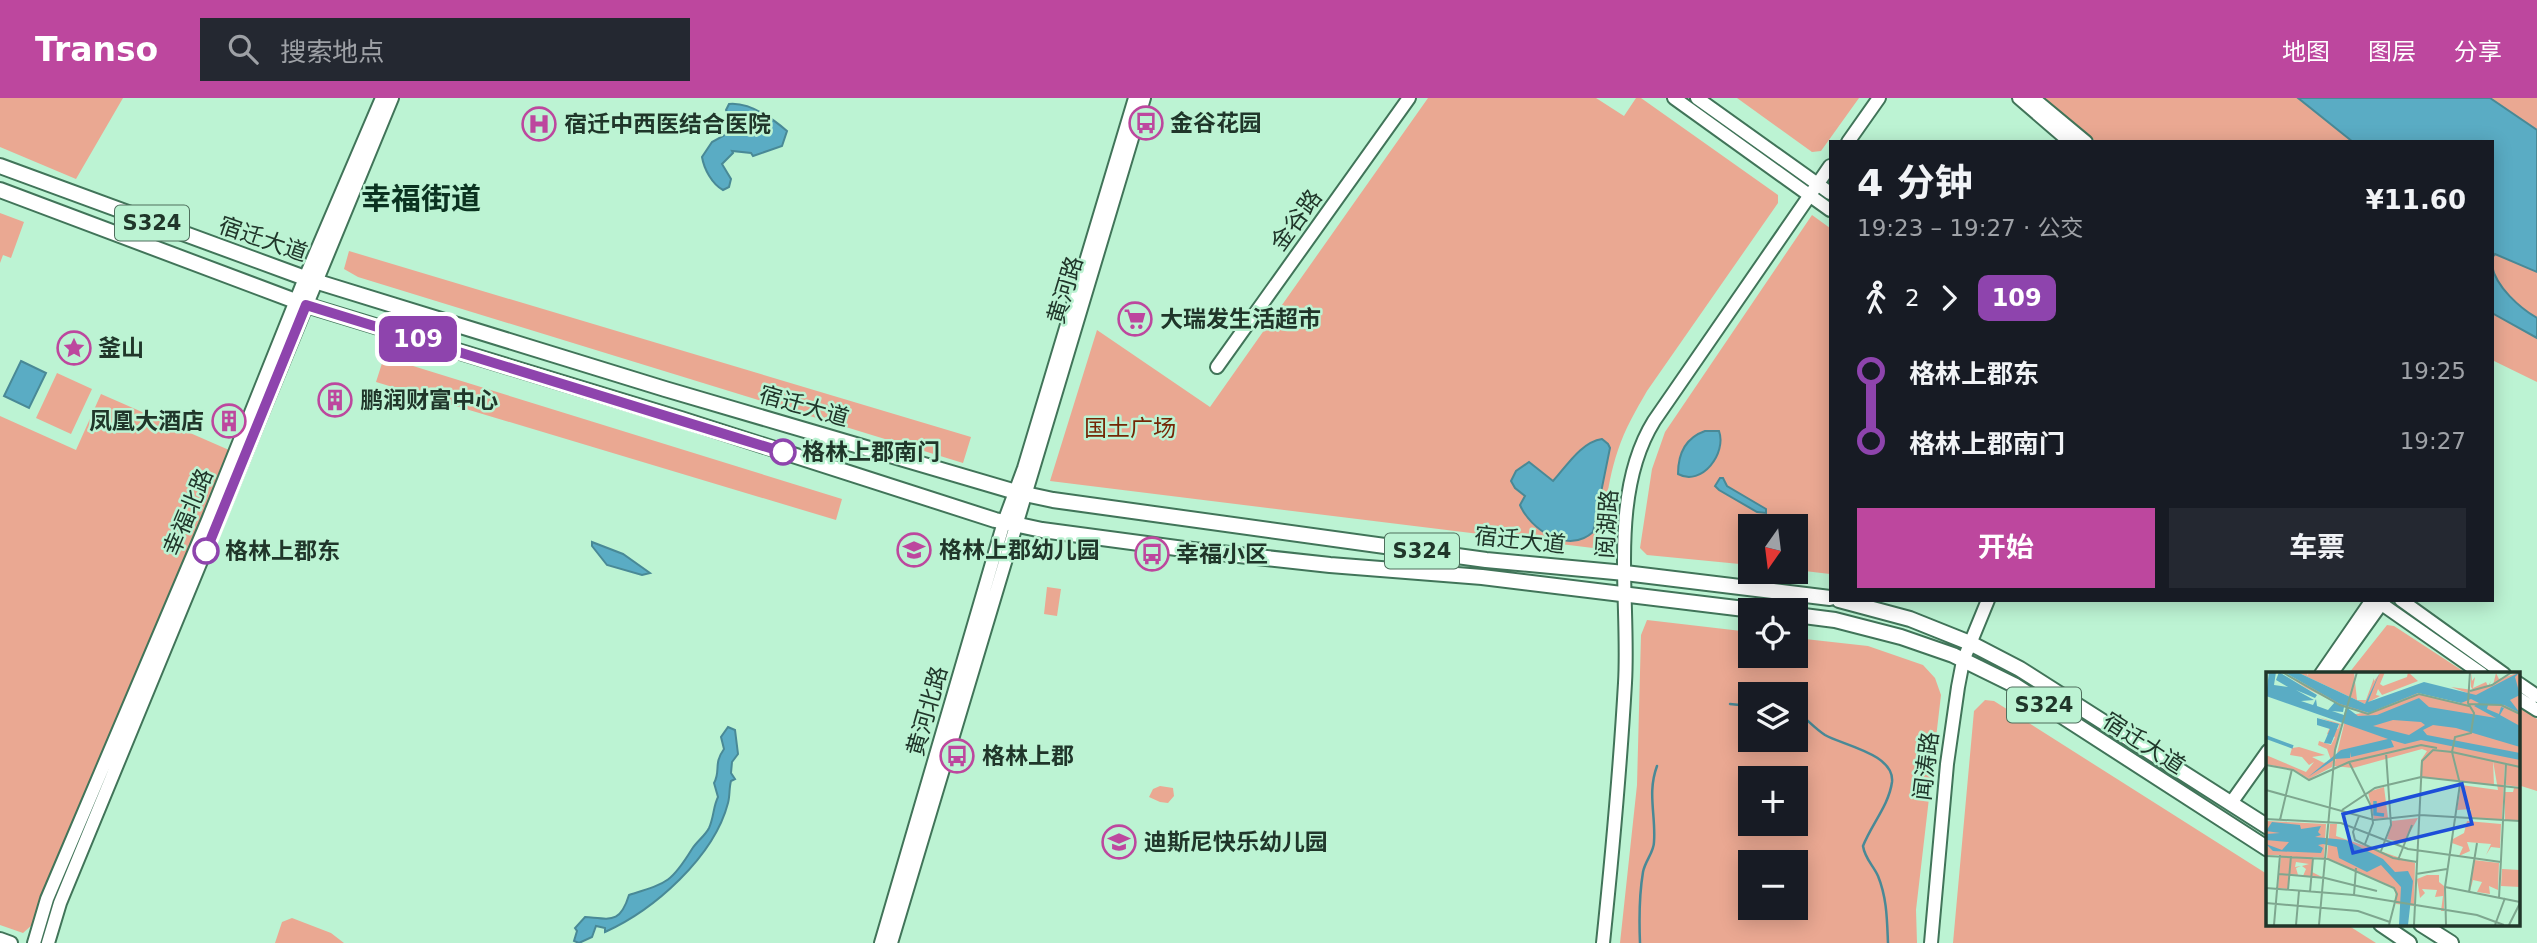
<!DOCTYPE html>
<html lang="zh">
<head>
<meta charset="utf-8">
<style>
	:root { --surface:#171b24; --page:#242831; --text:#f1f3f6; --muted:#9ea1a6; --accent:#bd479e }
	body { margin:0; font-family:"DejaVu Sans","Noto Sans SC",sans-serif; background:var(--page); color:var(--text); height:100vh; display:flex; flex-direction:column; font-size:26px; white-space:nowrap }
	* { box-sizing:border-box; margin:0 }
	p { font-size:23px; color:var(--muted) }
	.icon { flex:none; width:38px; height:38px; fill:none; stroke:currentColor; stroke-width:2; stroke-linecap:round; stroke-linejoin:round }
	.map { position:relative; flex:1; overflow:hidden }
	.sheet { position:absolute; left:1829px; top:42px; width:665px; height:462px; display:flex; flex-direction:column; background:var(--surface); border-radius:0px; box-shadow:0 4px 18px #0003 }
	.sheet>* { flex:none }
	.badge { padding:0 14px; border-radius:10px; font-size:24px; line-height:46px }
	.needle { width:46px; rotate:194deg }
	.tools { position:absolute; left:1738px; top:416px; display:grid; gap:14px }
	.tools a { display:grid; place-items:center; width:70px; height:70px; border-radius:0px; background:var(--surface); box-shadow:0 4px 18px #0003; font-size:35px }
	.map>.badge { position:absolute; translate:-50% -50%; box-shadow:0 0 0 4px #fff }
	.legs { display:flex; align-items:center; gap:10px; height:77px; padding:0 28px; font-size:23px }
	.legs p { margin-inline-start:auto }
	.headline { display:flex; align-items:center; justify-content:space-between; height:119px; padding:0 28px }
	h1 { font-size:38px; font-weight:700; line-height:52px }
	.cta { display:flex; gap:14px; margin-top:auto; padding:14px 28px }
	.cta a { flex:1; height:80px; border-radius:0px; background:var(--accent); color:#fff; font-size:28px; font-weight:700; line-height:80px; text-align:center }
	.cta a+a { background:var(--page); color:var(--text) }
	ul { padding:0 28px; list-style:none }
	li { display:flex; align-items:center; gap:24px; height:70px; font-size:26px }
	li i { display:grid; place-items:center; width:10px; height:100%; margin:0 9px; background:currentColor }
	li i::after { content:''; width:18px; height:18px; margin:-9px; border:5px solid; border-radius:50%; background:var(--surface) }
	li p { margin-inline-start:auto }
	li:first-child i { background:linear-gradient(#0000 50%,currentColor 0) }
	li:last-child i { background:linear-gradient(currentColor 50%,#0000 0) }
	header { display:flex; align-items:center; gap:42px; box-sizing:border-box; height:98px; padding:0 35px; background:var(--accent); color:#fff }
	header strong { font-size:33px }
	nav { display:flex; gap:38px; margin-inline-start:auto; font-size:24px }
	.search { width:490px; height:63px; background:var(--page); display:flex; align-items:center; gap:18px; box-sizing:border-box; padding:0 24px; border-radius:0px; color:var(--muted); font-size:26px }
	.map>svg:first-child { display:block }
	.green { fill:#eaa892; fill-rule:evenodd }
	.water { fill:#5aacc4; stroke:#498996; stroke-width:2 }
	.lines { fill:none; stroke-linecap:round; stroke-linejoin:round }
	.stream { stroke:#498996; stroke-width:2.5 }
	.tertiary-casing { stroke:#417459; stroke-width:16 }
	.secondary-casing { stroke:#417459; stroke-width:16 }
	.primary-casing { stroke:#417459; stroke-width:18 }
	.tertiary { stroke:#fff; stroke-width:12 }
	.secondary { stroke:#fff; stroke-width:12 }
	.primary { stroke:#fff; stroke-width:14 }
	.line-1-casing { stroke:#fff; stroke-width:16 }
	.line-1 { stroke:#8e44ad; stroke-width:10 }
	.stop-1-dot { fill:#fff; stroke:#8e44ad; stroke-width:3.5 }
	.labels { text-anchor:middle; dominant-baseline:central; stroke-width:5; stroke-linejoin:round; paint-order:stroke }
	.shield { fill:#bcf3d3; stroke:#4f6f5d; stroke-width:2 }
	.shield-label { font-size:21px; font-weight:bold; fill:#20362a }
	.poi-label { font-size:23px; font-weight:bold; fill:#20362a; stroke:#bcf3d3; text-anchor:start }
	.street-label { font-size:23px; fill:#20362a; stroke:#bcf3d3 }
	.park-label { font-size:23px; fill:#742605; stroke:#bcf3d3 }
	.stop-label { font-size:23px; font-weight:bold; fill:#20362a; stroke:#bcf3d3; text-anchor:start }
	.district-label { font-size:30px; font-weight:bold; fill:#0a3220; stroke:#bcf3d3 }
	.inset-river { fill:none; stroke:#5aacc4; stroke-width:3.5 }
	.inset-road { fill:none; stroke:#7ea78f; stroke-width:2 }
	.view { fill:#1d4ed8; fill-opacity:0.15; stroke:#1d4ed8; stroke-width:3.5 }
	.inset-edge { fill:none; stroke:#20362a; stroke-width:3.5 }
</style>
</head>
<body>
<header>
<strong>Transo</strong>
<div class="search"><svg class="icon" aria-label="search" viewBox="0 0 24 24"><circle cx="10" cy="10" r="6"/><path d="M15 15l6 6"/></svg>搜索地点</div>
<nav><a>地图</a><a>图层</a><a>分享</a></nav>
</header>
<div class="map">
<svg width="2537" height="845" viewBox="0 0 2537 845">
	<rect width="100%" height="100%" fill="#bcf3d3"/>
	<path class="green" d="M 0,0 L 123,0 L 76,81 L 0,49 Z
		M 1428,0 L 1596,0 L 1624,18 L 1636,0 L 1641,0 L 1778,97 L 1778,105 L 1647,293 C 1636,312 1625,331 1618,352 C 1608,381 1605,412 1602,443 L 1593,450 L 1050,383 L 1097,232 L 1210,309 Z
		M 1737,0 L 1859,0 L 1821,53 L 1812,54 Z
		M 2038,0 L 2537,0 L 2537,284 L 2492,262 L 2492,44 L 2097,44 Z
		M 0,115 L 24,124 L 11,160 L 3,157 L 0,165 Z
		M 1812,117 L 1830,130 L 1830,476 L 1796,472 L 1796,429 L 1750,429 L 1750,467 L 1647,457 L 1640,450 L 1652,371 L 1665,334 Z
		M 349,153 L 971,339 L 963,365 L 358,179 L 344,171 Z
		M 384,259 L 842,401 L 836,422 L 376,284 Z
		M 57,275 L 92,291 L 71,336 L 36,320 Z
		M 101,296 L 229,352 L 32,827 L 23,835 L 0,827 L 0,318 L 76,352 Z
		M 1047,489 L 1061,491 L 1057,518 L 1044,516 Z
		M 1647,522 L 1750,534 L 1750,558 L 1796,558 L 1796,540 L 1868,548 L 1923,567 L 1935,580 L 1941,597 L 1916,812 L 1917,845 L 1620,845 L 1637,687 L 1641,537 ZM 1750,597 L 1796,597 L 1796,642 L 1750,642 ZM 1750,681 L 1796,681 L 1796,726 L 1750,726 ZM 1750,765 L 1796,765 L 1796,810 L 1750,810 Z
		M 2387,527 L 2394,528 L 2466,575 L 2349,575 Z
		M 1985,602 L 1994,603 L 2267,776 L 2268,826 L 2346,826 L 2376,845 L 1953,845 L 1974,613 Z
		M 2518,609 L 2537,621 L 2537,693 L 2518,687 Z
		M 1160,688 L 1173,690 L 1174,698 L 1168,705 L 1160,704 L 1149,699 L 1153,691 Z
		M 292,820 L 331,835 L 344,845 L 275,845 L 282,824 Z"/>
	<path class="water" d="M 2298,0 L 2490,0 L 2537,32 L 2537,174 L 2495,156 L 2492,160 L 2492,44 L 2353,44 Z
		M 729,6 C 749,4 773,21 787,33 L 782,48 L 753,58 L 751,55 L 732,53 L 733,55 L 722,66 L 731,81 L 729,89 L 723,92 C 712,86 704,71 702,59 L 712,44 L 732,33 L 732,23 L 726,12 Z
		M 2492,168 C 2496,189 2520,210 2537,220 L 2537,240 L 2492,215 Z
		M 21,263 L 46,275 L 29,310 L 4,298 Z
		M 1705,333 L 1719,333 C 1727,355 1702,389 1678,376 C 1678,357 1685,340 1705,333 Z
		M 1602,341 L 1608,346 L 1610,350 L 1593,434 C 1568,457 1530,431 1520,407 L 1525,398 L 1515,390 L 1511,383 L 1516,373 L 1529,364 L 1553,383 C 1566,369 1581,344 1602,341 Z
		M 1720,380 L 1723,380 L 1727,388 L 1766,411 L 1766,415 L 1757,414 L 1719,392 L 1715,388 Z
		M 592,444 L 623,456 L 650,475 L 642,477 L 607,467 L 592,448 Z
		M 728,629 L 735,632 L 738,656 L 732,664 L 731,675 L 735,681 L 731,683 C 729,690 730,698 728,705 C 714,759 654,812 605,834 L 605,830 L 596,828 L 592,839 L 579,845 L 574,843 L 577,833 L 575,830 L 585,819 C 611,821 620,826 629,797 C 667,785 671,785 692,751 C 697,743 705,738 709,730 C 714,719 713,709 718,699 L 714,685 C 721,673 713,666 724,651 L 721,639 Z"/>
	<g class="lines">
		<path class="stream" d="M 1730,606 L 1750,608
			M 1796,613 C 1806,620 1814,630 1825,637 C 1842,647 1895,656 1892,684 C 1889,707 1871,727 1863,748 C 1865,761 1873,767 1878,778 C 1887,800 1887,822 1888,845
			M 1640,845 C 1639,821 1639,798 1643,774 C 1645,763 1654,754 1654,744 C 1656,717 1647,695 1657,668"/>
		<defs>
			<path id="tertiary" d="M 2019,0 L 2070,44
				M 2033,0 L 2086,44
				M 1848,44 L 1879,0
				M 1217,269 L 1409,0
				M 2321,576 L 2372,502
				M 2331,576 L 2384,502
				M 2231,705 L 2268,653
				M 0,841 L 11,845
				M 1603,845 C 1612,759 1620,671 1625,585 C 1630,502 1608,397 1654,323 L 1830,68
				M 1931,845 L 1947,666 L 1958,589 L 1963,563 L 1988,502"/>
			<path id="secondary" d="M 1674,0 L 1830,112
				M 1697,0 L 1830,95
				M 2376,502 L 2482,576
				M 2401,502 L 2504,576
				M 2518,585 L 2537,598
				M 2518,600 L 2537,612
				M 34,845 L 47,801 L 208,422 L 305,180 L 382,0
				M 48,845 L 60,805 L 392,0
				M 881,845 L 1004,424 L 1024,370 L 1135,0
				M 891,845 L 1144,0"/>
			<path id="primary" d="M 0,68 L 305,180 L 665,291 L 1016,394 L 1053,402 L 1486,462 L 1625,475 L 1830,500
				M 0,92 L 306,207 L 681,321 L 995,422 L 1042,432 L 1184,451 L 1330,467 L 1482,479 L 1761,513
				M 1839,502 L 1910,521 L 1970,545 L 2020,571 L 2268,729
				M 1796,517 L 1835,522 L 1901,539 L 1953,557 L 2014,587 L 2268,751
				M 2381,826 L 2409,845
				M 2421,826 L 2451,845"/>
		</defs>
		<use href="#tertiary" class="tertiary-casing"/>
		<use href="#secondary" class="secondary-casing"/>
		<use href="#primary" class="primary-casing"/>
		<use href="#tertiary" class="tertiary"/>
		<use href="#secondary" class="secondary"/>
		<use href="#primary" class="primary"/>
	</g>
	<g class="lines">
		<defs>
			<path id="line-1" d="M 206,453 L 306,207 L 783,354"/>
		</defs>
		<use href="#line-1" class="line-1-casing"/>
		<use href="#line-1" class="line-1"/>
	</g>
	<defs>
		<symbol id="bus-ring" viewBox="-11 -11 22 22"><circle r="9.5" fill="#bcf3d3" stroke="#bd479e" stroke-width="1.5"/><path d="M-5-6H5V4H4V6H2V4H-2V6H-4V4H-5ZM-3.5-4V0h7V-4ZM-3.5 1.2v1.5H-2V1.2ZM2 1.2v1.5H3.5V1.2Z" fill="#bd479e"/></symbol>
		<symbol id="hospital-ring" viewBox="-11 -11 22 22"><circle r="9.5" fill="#bcf3d3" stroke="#bd479e" stroke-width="1.5"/><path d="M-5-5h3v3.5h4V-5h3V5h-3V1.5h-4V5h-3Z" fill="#bd479e"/></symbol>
		<symbol id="supermarket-ring" viewBox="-11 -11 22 22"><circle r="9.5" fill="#bcf3d3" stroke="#bd479e" stroke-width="1.5"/><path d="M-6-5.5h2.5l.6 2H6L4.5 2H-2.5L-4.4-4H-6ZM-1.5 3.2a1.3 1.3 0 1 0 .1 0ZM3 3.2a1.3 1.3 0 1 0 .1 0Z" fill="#bd479e"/></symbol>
		<symbol id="sight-ring" viewBox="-11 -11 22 22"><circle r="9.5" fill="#bcf3d3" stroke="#bd479e" stroke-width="1.5"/><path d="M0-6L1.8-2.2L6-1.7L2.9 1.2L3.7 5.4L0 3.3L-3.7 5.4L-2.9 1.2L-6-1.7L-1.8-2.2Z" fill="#bd479e"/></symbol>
		<symbol id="building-ring" viewBox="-11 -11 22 22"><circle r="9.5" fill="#bcf3d3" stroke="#bd479e" stroke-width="1.5"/><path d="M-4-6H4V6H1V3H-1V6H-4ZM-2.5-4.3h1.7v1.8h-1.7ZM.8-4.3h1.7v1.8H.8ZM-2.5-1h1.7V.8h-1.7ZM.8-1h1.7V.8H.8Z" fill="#bd479e"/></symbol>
		<symbol id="school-ring" viewBox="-11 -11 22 22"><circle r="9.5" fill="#bcf3d3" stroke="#bd479e" stroke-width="1.5"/><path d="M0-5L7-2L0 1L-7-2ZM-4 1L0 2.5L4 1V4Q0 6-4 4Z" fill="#bd479e"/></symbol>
	</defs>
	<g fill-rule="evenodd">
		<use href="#bus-ring" x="1127" y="6" width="38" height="38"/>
		<use href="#hospital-ring" x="520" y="7" width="38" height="38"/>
		<use href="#supermarket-ring" x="1116" y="202" width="38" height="38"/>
		<use href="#sight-ring" x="55" y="231" width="38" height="38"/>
		<use href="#building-ring" x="316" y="283" width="38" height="38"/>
		<use href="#building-ring" x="210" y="304" width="38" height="38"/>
		<use href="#school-ring" x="895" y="433" width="38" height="38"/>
		<use href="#bus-ring" x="1133" y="437" width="38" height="38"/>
		<use href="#bus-ring" x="938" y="639" width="38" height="38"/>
		<use href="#school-ring" x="1100" y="725" width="38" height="38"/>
	</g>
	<g class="stop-1-dot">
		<circle cx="783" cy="354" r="12"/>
		<circle cx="206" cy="453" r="12"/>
	</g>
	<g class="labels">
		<g class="shield">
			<rect x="115" y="107.5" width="74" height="35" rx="5"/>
			<rect x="1385" y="435.5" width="74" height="35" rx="5"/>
			<rect x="2007" y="589.5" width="74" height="35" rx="5"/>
		</g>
		<g class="shield-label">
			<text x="152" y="125">S324</text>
			<text x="1422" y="453">S324</text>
			<text x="2044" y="607">S324</text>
		</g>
		<g class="poi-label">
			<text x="1170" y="25">金谷花园</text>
			<text x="564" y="26">宿迁中西医结合医院</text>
			<text x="1160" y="221">大瑞发生活超市</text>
			<text x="98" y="250">釜山</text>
			<text x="360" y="302">鹏润财富中心</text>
			<text x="204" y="323" text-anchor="end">凤凰大酒店</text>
			<text x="939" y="452">格林上郡幼儿园</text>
			<text x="1176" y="456">幸福小区</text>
			<text x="982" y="658">格林上郡</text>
			<text x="1144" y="744">迪斯尼快乐幼儿园</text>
		</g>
		<g class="street-label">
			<text transform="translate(1296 122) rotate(-54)">金谷路</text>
			<text transform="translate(263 141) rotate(19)">宿迁大道</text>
			<text transform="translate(1065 192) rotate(-73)">黄河路</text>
			<text transform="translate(804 308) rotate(16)">宿迁大道</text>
			<text transform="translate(188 414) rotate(-67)">幸福北路</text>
			<text transform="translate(1607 426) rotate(-86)">阅湖路</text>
			<text transform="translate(1520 442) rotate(6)">宿迁大道</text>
			<text transform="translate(927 613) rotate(-74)">黄河北路</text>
			<text transform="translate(2144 645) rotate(33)">宿迁大道</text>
			<text transform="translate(1926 668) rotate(-83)">闻涛路</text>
		</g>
		<g class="park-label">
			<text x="1130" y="330">国土广场</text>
		</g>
		<g class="stop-label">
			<text x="802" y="354">格林上郡南门</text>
			<text x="225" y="453">格林上郡东</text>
		</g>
		<g class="district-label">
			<text x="421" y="100">幸福街道</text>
		</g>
	</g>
	<g transform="translate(2266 574)">
		<rect width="254" height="254" fill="#bcf3d3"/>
		<path d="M 16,0 L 74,30 L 74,32 L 77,31 L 103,41 L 150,21 L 194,31 L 203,26 L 204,22 L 185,15 L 207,18 L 205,15 L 205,0 L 206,9 L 209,5 L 207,16 L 220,10 L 222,14 L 225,9 L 223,14 L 227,13 L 230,1 L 233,7 L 254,0 L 254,115 L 240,113 L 239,91 L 236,148 L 203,146 L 205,137 L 191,138 L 195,113 L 232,118 L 227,89 L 228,113 L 154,105 L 155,88 L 161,79 L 156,77 L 87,96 L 68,94 L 80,44 L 96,41 L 74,33 L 40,16 ZM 31,0 L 42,0 L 41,5 L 43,0 L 88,0 L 91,28 L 100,28 L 108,6 L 108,9 L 115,0 L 119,0 L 114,12 L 117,14 L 141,5 L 142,0 L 152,9 L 116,23 L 112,17 L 110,23 L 114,24 L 99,32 ZM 52,45 L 75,52 L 66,95 L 43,107 L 28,98 L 0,92 L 0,83 L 40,100 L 48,90 L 43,93 L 36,85 L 24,83 L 26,76 L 33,75 L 59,83 L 46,85 L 58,91 L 65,88 L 61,77 L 52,73 L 53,69 L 65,73 L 69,65 L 61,62 L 64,55 L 72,57 L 73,53 ZM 118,115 L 122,146 L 108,147 L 102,120 ZM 248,116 L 254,116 L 254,149 L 239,149 L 239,120 L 247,120 ZM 152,146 L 138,171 L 121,167 L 126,149 ZM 0,149 L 60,152 L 58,186 L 47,185 L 46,200 L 56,205 L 37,204 L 40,197 L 36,194 L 43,192 L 30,190 L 29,195 L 35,194 L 30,196 L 32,203 L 23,202 L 22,217 L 12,216 L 15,183 L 0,183 ZM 201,149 L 235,152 L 234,176 L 225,175 L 220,183 L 225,172 L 201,170 L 204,179 L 193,184 L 197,175 L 186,171 L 187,167 L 198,161 ZM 64,152 L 71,152 L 70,164 L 149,191 L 148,234 L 130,232 L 129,216 L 61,186 ZM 208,188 L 233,191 L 232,218 L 223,214 L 224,222 L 211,220 L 216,210 L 207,208 L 204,219 ZM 236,197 L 254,198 L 254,215 L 235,214 ZM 161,203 L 173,203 L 173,210 L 178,214 L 178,239 L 175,239 L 177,224 L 169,225 L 171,218 L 156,217 L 159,221 L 154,226 L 151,207 Z" fill="#eaa892"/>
		<path d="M 3,0 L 10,0 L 8,13 L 22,15 L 10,8 L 13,0 L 51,23 L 49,26 L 30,18 L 48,28 L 35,29 L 47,33 L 50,27 L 51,34 L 62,38 L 69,30 L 78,35 L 77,40 L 66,39 L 78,43 L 80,35 L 92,44 L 111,43 L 153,26 L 163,35 L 230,46 L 208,34 L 213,31 L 205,27 L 195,31 L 152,21 L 103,41 L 74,32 L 18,0 L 31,0 L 99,32 L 114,0 L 102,30 L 158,10 L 210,23 L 254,0 L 249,5 L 254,23 L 244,28 L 254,41 L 238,33 L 222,33 L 221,37 L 233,42 L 235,35 L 238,36 L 234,43 L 254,54 L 254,75 L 190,56 L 167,53 L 157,58 L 161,63 L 254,81 L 254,88 L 155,68 L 139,72 L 125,68 L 128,75 L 85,85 L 85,80 L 84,86 L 69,87 L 42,105 L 75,78 L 122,67 L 0,24 ZM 127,48 L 155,50 L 159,53 L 143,63 L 107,54 ZM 51,46 L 73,52 L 65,72 L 58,71 L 64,57 L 51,53 ZM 6,150 L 34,153 L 35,157 L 55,154 L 52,160 L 55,163 L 49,165 L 80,168 L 117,187 L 129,200 L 142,199 L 147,209 L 142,253 L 133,253 L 135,215 L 115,193 L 101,200 L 73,186 L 71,175 L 57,172 L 52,173 L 57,176 L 55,181 L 7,179 L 0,172 L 16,178 L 23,170 L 0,168 L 0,162 L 14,161 L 0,159 Z" fill="#5aacc4" fill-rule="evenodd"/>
		<path class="inset-river" d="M 0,65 L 27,75M 109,129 L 109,142 L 118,143"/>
		<path class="inset-road" d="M 16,0 L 74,33 L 102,42 L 153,22 L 203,34M 204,19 L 226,13 L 246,0M 203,32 L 235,33 L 254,42M 186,80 L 254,95M 83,90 L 105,134 L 107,151 L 99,172M 0,93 L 27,98 L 43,108 L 83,90 L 155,73 L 171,76M 0,118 L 108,148 L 154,143 L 254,149M 76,138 L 109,116 L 155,105 L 254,116M 93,144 L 87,160 L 89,168 L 127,186 L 151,190M 0,147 L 75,151 L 142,177 L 235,190M 14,148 L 26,97M 115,179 L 125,153 L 120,81M 0,184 L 62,187 L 128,216 L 131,222 L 123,253M 132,188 L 146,153M 13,202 L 59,206 L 111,219M 150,202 L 181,197M 179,215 L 254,230M 0,216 L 88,223 L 211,243 L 238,253M 22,218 L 25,184M 44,220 L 47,186M 203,220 L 211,171M 88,223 L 90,196M 233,226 L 240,91M 0,231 L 92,239 L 124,250M 8,253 L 14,183M 30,253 L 33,219M 53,253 L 69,78 L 91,0M 148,253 L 156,89 L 167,78 L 186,80M 180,253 L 179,215 L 194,112 L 186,80 L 189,65 L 205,61 L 208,41 L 202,31 L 204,0M 229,253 L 239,226M 243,253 L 254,231"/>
		<path class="view" d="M 196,112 L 206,152 L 87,181 L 77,142 Z"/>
		<rect width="254" height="254" class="inset-edge"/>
	</g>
</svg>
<div class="tools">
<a><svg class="needle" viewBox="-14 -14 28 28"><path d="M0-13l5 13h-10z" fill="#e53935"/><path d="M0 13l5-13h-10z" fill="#9ea1a6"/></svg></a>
<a><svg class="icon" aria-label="locate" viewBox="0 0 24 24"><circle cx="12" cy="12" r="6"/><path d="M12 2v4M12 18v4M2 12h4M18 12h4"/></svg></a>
<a><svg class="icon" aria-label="layers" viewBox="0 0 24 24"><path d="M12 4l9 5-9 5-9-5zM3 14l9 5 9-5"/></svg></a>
<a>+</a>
<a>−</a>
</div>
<b class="badge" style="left:418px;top:241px;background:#8e44ad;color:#fff">109</b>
<section class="sheet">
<div class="headline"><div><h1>4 分钟</h1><p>19:23 – 19:27 · 公交</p></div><b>¥11.60</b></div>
<div class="legs"><svg class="icon" aria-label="walk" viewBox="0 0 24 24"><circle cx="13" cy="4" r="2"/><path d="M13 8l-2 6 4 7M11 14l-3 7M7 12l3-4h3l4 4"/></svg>2<svg class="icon" aria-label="forward" viewBox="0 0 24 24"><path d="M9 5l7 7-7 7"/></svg><b class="badge" style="background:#8e44ad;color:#fff">109</b></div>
<ul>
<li><i style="color:#8e44ad"></i><b>格林上郡东</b><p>19:25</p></li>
<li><i style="color:#8e44ad"></i><b>格林上郡南门</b><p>19:27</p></li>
</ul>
<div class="cta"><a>开始</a><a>车票</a></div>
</section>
</div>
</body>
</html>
